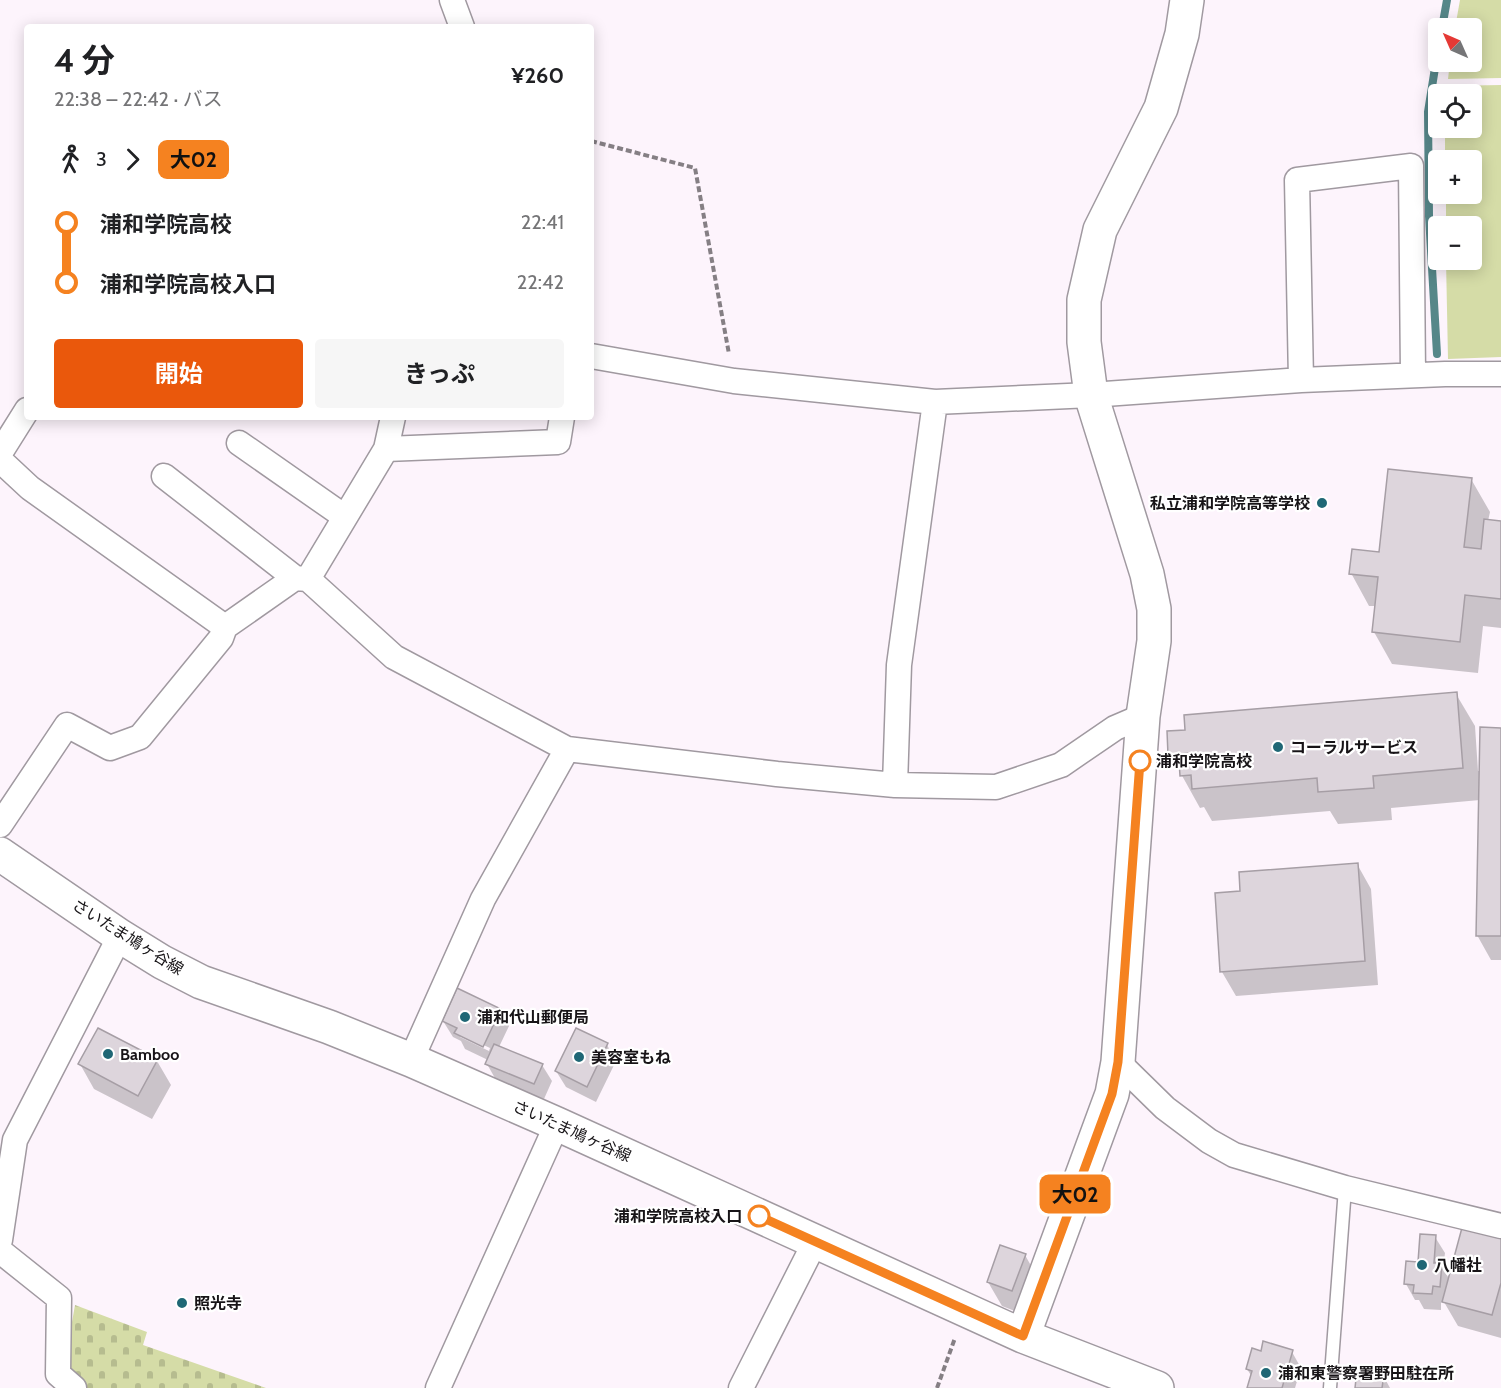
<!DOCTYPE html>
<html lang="ja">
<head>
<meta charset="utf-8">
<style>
	:root { --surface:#fff; --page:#f6f6f6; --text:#202124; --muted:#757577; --accent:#ea580c }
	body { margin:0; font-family:Cabin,"Noto Sans JP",sans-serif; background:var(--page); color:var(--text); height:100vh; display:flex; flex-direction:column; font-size:22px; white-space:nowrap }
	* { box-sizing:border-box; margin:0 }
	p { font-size:20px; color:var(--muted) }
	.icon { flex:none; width:33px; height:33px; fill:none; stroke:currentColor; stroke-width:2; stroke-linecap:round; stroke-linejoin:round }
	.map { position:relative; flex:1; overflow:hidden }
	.drawer { position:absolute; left:24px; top:24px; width:570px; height:396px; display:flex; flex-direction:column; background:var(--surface); border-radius:6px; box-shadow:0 3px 15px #0003 }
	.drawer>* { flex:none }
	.badge { padding:0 12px; border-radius:9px; font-size:21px; line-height:39px }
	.needle { width:39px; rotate:315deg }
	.buttons { position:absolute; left:1428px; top:18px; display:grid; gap:12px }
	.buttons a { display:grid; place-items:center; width:54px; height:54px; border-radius:6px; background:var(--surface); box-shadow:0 3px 15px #0003; font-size:30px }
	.map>.badge { position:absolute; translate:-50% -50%; box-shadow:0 0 0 3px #fff }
	.legs { display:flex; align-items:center; gap:9px; height:66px; padding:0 30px; font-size:20px }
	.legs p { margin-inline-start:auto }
	.overview { display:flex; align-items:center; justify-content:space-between; height:102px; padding:0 30px }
	h1 { font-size:33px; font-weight:700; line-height:45px }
	.button { display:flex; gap:12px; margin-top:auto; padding:12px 30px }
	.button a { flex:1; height:69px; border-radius:6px; background:var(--accent); color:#fff; font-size:24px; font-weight:700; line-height:69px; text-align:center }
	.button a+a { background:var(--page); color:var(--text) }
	ul { padding:0 30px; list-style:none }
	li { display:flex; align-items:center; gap:21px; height:60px; font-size:22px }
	li i { display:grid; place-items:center; width:9px; height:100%; margin:0 8px; background:currentColor }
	li i::after { content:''; width:15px; height:15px; margin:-8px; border:4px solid; border-radius:50%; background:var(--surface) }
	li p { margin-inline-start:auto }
	li:first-child i { background:linear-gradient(#0000 50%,currentColor 0) }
	li:last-child i { background:linear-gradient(currentColor 50%,#0000 0) }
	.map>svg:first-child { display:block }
	.green { fill:#d5dca7 }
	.cemetery { fill:url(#cemetery-stones) }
	.shadow { fill:#0003; fill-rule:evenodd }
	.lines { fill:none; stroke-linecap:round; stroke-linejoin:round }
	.stream { stroke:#568789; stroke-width:8 }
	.building { fill:#ddd5dc; stroke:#a69ea5; stroke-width:1.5 }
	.lane-casing { stroke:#a099a0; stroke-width:15 }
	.street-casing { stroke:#a099a0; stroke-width:27 }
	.secondary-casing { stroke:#a099a0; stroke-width:36 }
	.path { stroke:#857f84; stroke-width:4; stroke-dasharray:6 3; stroke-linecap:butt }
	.lane { stroke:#fff; stroke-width:12 }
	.street { stroke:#fff; stroke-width:24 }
	.secondary { stroke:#fff; stroke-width:33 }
	.line-1-casing { stroke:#fff; stroke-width:14 }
	.line-1 { stroke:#f58220; stroke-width:9 }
	.poi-dot { fill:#1f6775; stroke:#fff; stroke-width:2 }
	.stop-1-dot { fill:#fff; stroke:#f58220; stroke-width:3 }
	.labels { text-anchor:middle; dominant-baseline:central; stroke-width:4.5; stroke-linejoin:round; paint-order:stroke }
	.poi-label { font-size:16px; font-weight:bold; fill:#171417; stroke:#fff; text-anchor:start }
	.stop-label { font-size:16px; font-weight:bold; fill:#171417; stroke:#fff; text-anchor:start }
	.street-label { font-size:16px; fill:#171417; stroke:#fff }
</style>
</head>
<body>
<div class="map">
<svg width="1501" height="1388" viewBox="0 0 1501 1388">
	<defs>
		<pattern id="cemetery-stones" width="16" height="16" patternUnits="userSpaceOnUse" patternTransform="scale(1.5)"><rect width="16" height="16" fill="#d5dca7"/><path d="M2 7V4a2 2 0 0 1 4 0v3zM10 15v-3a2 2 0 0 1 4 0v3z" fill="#b6bc8f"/></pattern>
	</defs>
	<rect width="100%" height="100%" fill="#fdf4fc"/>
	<path class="green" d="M 1460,0 L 1501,0 L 1501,78 L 1448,79 L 1450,62 L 1472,62 L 1472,28 L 1455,28 Z
		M 1501,85 L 1501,357 L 1448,359 L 1446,260 L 1472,260 L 1472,226 L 1446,226 L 1446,194 L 1472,194 L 1472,160 L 1445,160 L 1445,128 L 1472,128 L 1472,94 L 1445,94 L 1445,86 Z"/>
	<path class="cemetery" d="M 75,1305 L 147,1332 L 143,1345 L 266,1388 L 85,1388 L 63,1373 Z"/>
	<path class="shadow" d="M 1471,479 L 1490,512 L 1488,521 L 1501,523 L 1501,628 L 1483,626 L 1478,673 L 1392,664 L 1374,632 L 1377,606 L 1369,606 L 1351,573 L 1380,554 Z
		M 1456,694 L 1475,726 L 1478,771 L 1481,771 L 1501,729 L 1501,960 L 1491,960 L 1477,935 L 1480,800 L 1391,808 L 1392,820 L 1338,824 L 1330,811 L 1212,821 L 1204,807 L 1200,808 L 1170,754 Z
		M 1357,864 L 1371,889 L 1378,985 L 1236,996 L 1222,972 L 1242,893 Z
		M 500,1010 L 509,1026 L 499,1047 L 542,1065 L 552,1081 L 544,1099 L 496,1080 L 487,1064 L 488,1060 L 465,1049 L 461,1041 L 453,1037 L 443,1021 ZM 460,1034 L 490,1048 L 489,1051 L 460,1037 Z
		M 607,1045 L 616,1061 L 596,1102 L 566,1087 L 556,1071 Z
		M 157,1061 L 171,1085 L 152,1119 L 94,1089 L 80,1064 Z
		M 1501,1236 L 1501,1338 L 1458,1326 L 1444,1302 L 1441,1302 L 1441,1310 L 1424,1309 L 1419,1300 L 1415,1300 L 1406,1284 L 1435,1237 L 1445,1253 L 1443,1269 L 1450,1280 Z
		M 1025,1255 L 1039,1280 L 1025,1315 L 1002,1306 L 988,1282 Z
		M 1262,1352 L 1292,1352 L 1301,1368 L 1295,1388 L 1249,1388 L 1252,1377 L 1247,1369 Z
		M 1383,1375 L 1390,1388 L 1356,1388 Z"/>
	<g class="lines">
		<path class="stream" d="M 1442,28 L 1447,0
			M 1437,354 L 1429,216 L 1428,112 L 1438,49"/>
	</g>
	<path class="building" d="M 1388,469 L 1472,478 L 1464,547 L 1481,549 L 1484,519 L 1501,521 L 1501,599 L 1465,595 L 1460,642 L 1372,632 L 1378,577 L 1349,574 L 1352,549 L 1379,552 Z
		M 1457,692 L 1463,768 L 1373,776 L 1374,788 L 1318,792 L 1317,778 L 1192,789 L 1191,775 L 1180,776 L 1179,761 L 1187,761 L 1187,753 L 1168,755 L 1167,731 L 1185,730 L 1184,715 Z
		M 1480,727 L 1501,728 L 1501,936 L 1476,936 Z
		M 1358,863 L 1365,961 L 1220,972 L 1215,893 L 1240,891 L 1239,872 Z
		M 457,988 L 501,1009 L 483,1047 L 454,1033 L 457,1028 L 442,1021 Z
		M 98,1028 L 158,1059 L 138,1096 L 78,1064 Z
		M 576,1028 L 608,1043 L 587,1087 L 555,1071 Z
		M 494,1044 L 543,1064 L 534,1084 L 485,1064 Z
		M 1463,1224 L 1501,1235 L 1501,1283 L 1492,1315 L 1442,1302 Z
		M 1420,1234 L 1436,1235 L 1434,1263 L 1442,1263 L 1440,1287 L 1433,1286 L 1432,1294 L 1413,1293 L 1414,1285 L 1404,1284 L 1406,1261 L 1418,1262 Z
		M 1000,1245 L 1026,1254 L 1012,1291 L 987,1282 Z
		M 1263,1341 L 1293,1350 L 1282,1388 L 1247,1388 L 1252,1371 L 1246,1369 L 1252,1348 L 1261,1351 Z
		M 1357,1370 L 1384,1374 L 1382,1388 L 1355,1388 Z"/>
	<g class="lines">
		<defs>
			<path id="lane" d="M 1330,1388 L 1345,1188"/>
			<path id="street" d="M 452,0 L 462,27
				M 591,356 L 734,381 L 935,402 L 1091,395 L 1301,380 L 1445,374 L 1501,374
				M 1301,380 L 1297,180 L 1411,166 L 1413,375
				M 393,417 L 386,449 L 308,579 L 394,657 L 567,749 L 483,899 L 411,1060
				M 239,443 L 345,517
				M 386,449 L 558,442 L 562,417
				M 0,453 L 27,410
				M 0,460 L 30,488 L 225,627 L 295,578 L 308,579
				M 164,476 L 295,578
				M 567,749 L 777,774 L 895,785 L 996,787 L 1061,765 L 1115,728 L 1143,716
				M 895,785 L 899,665 L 935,402
				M 0,825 L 67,725 L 110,748 L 140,737 L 221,638 L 225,627
				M 1118,1062 L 1165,1108 L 1209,1141 L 1234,1155 L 1345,1188 L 1501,1226
				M 0,1240 L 15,1140 L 120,936
				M 0,1251 L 59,1298 L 58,1374 L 74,1388
				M 438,1388 L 557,1124
				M 741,1388 L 815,1242"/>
			<path id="secondary" d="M 0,854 L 120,936 L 162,962 L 201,982 L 329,1027 L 411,1060 L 557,1124 L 1023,1336 L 1157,1388
				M 1023,1336 L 1112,1094 L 1118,1062 L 1143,716 L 1154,641 L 1154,609 L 1147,574 L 1091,395 L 1084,342 L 1084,300 L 1100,230 L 1161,108 L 1182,34 L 1187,0"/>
		</defs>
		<use href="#lane" class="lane-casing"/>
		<use href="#street" class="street-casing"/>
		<use href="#secondary" class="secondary-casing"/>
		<path class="path" d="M 591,141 L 695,168 L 729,354
			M 937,1388 L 955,1338"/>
		<use href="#lane" class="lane"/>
		<use href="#street" class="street"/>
		<use href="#secondary" class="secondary"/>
	</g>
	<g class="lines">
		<defs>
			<path id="line-1" d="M 759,1216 L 1023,1336 L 1112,1094 L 1118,1062 L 1140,761"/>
		</defs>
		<use href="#line-1" class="line-1-casing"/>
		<use href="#line-1" class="line-1"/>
	</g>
	<g class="poi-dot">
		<circle cx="1322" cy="503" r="6"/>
		<circle cx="1278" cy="747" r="6"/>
		<circle cx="465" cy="1017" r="6"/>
		<circle cx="108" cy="1054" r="6"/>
		<circle cx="579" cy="1057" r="6"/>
		<circle cx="1422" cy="1265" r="6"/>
		<circle cx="182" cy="1303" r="6"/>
		<circle cx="1266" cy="1373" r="6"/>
	</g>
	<g class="stop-1-dot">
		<circle cx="1140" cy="761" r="10"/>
		<circle cx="759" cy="1216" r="10"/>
	</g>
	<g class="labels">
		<g class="poi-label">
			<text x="1310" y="503" text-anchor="end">私立浦和学院高等学校</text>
			<text x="1290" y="747">コーラルサービス</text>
			<text x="477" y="1017">浦和代山郵便局</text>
			<text x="120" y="1054">Bamboo</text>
			<text x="591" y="1057">美容室もね</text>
			<text x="1434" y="1265">八幡社</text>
			<text x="194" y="1303">照光寺</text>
			<text x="1278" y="1373">浦和東警察署野田駐在所</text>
		</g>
		<g class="stop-label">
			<text x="1156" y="761">浦和学院高校</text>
			<text x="742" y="1216" text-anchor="end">浦和学院高校入口</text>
		</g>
		<g class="street-label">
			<text transform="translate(128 937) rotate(32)">さいたま鳩ヶ谷線</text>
			<text transform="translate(572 1131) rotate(24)">さいたま鳩ヶ谷線</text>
		</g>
	</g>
</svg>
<div class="buttons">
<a><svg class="needle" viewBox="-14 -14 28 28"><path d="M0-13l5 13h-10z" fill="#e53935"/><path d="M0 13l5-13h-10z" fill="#757577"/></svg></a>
<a><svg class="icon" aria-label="locate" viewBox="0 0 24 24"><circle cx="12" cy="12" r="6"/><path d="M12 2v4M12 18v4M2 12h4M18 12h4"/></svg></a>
<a>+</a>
<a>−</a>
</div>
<b class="badge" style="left:1075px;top:1194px;background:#f58220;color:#111">大02</b>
<section class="drawer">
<div class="overview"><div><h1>4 分</h1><p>22:38 – 22:42 · バス</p></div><b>¥260</b></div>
<div class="legs"><svg class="icon" aria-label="walk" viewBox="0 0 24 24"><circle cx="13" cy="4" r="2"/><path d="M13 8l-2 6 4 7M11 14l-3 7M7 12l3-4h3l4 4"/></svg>3<svg class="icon" aria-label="forward" viewBox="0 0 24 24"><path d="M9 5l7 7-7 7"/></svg><b class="badge" style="background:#f58220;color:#111">大02</b></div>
<ul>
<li><i style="color:#f58220"></i><b>浦和学院高校</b><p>22:41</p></li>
<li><i style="color:#f58220"></i><b>浦和学院高校入口</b><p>22:42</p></li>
</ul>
<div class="button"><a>開始</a><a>きっぷ</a></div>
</section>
</div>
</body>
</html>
